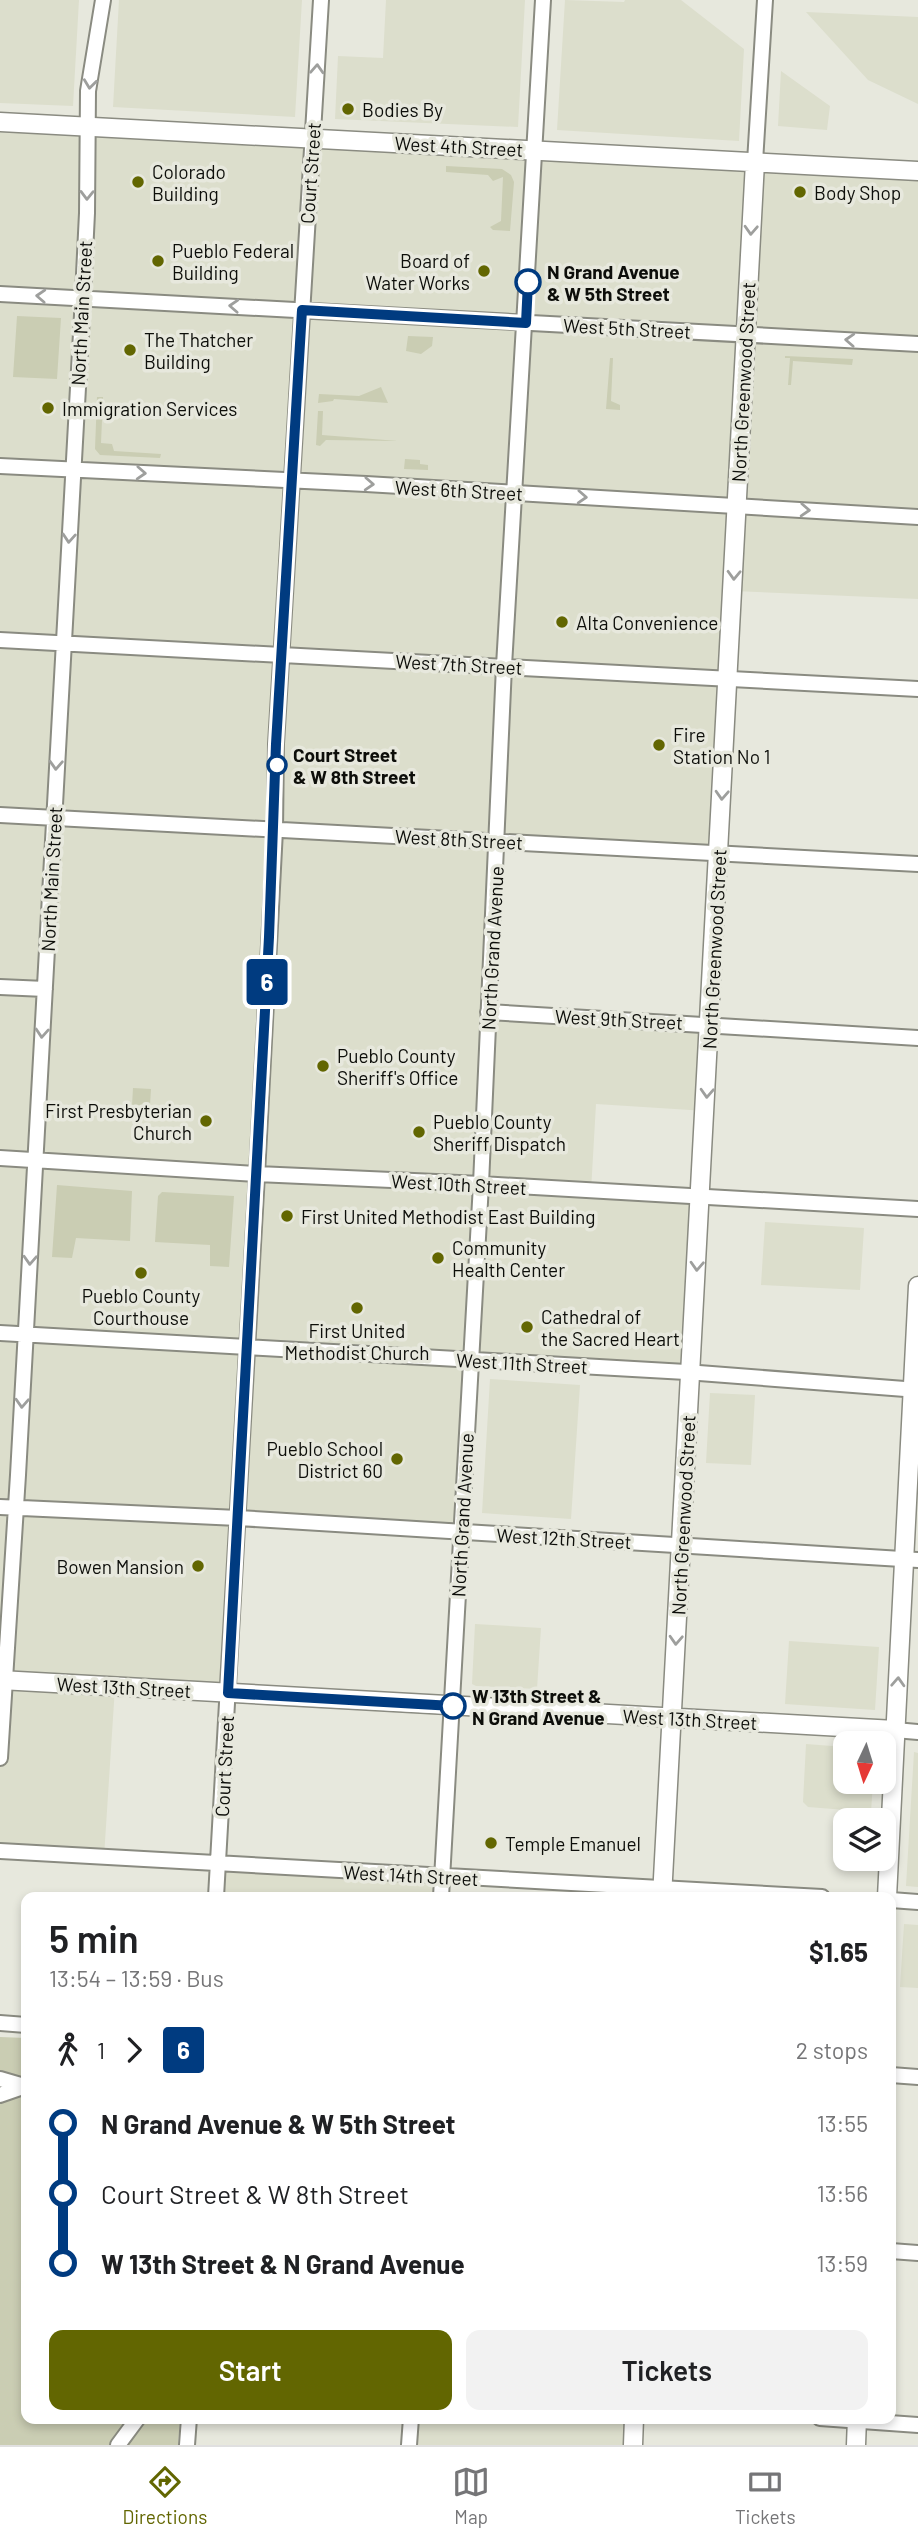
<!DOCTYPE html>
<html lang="en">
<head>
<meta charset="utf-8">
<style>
	:root { --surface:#fff; --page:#f2f2f2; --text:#202124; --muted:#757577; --line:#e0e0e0; --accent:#626601 }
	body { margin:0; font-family:Barlow,sans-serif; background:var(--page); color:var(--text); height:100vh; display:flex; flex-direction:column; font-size:26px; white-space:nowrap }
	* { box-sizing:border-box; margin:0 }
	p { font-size:23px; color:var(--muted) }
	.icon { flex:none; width:38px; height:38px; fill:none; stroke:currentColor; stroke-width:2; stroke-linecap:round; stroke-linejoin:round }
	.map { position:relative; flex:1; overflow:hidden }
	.details { position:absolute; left:21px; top:1892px; width:875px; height:532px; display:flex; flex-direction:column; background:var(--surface); border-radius:14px; box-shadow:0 4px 10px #0003 }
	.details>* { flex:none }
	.badge { padding:0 14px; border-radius:5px; font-size:24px; line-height:46px }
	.needle { width:46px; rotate:184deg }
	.tools { position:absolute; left:833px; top:1731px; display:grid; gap:14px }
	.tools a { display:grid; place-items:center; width:63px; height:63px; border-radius:14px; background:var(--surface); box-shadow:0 4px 10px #0003; font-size:35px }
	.map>.badge { position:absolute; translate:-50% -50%; box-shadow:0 0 0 4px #fff }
	.legs { display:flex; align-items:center; gap:10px; height:77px; padding:0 28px; font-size:23px }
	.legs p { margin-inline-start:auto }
	.summary { display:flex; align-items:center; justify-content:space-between; height:119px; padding:0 28px }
	h1 { font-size:38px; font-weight:600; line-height:52px }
	.primary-button { display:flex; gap:14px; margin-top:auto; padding:14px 28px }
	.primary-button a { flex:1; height:80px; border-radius:14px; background:var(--accent); color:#fff; font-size:28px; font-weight:600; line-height:80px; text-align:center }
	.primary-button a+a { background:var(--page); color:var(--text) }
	ul { padding:0 28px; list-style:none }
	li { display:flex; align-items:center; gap:24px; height:70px; font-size:26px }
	li i { display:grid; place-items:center; width:10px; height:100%; margin:0 9px; background:currentColor }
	li i::after { content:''; width:18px; height:18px; margin:-9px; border:5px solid; border-radius:50%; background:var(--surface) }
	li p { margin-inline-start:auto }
	li:first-child i { background:linear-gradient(#0000 50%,currentColor 0) }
	li:last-child i { background:linear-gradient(currentColor 50%,#0000 0) }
	.dock { display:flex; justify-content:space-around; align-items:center; height:98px; border-top:2px solid var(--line); background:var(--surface); font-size:19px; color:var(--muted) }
	.dock a { display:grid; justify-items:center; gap:4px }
	.dock .on { color:var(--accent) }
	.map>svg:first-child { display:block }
	.built { fill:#dcdecc }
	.green { fill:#cacdb3 }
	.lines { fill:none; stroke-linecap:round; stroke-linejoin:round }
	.minor-casing { stroke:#8a8b81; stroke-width:18 }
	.major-casing { stroke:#8a8b81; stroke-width:21 }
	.minor { stroke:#fff; stroke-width:14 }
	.major { stroke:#fff; stroke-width:18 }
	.oneway { stroke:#9e9f9d }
	.line-1-casing { stroke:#fff; stroke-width:16 }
	.line-1 { stroke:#003b80; stroke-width:10 }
	.poi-dot { fill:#626601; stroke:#e7e8dd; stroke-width:2.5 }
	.stop-1-dot { fill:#fff; stroke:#003b80; stroke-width:3.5 }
	.labels { text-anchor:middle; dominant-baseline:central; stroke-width:7; stroke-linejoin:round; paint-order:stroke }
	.poi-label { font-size:19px; fill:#0d0e0a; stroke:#e7e8dd; text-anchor:start }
	.street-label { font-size:19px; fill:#0d0e0a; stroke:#e7e8dd }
	.stop-label { font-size:19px; font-weight:bold; fill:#0d0e0a; stroke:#e7e8dd; text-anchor:start }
</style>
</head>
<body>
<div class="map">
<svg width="918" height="2445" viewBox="0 0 918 2445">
	<rect width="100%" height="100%" fill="#e7e8dd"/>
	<path class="built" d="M 0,0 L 79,0 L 73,106 L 0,103 Z
		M 119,0 L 302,0 L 295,117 L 113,107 Z
		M 386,0 L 525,0 L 518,127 L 335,119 L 338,56 L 383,58 Z
		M 565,0 L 624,2 L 625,0 L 681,0 L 744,49 L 739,141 L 557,130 Z
		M 806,12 L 918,17 L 918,104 L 868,80 Z
		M 781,71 L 830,106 L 827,130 L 778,126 Z
		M 0,122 L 918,171 L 918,599 L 733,591 L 719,853 L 498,841 L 488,1012 L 710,1025 L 706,1111 L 596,1104 L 591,1191 L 701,1198 L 691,1372 L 471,1360 L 460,1531 L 238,1519 L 228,1693 L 115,1687 L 104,1857 L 0,1851 Z
		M 765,1222 L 864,1228 L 860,1290 L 761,1285 Z
		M 490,1379 L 580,1385 L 571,1519 L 482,1513 Z
		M 710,1393 L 755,1395 L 751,1465 L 706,1463 Z
		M 475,1624 L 541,1628 L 537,1689 L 476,1686 L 472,1684 Z
		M 789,1641 L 879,1647 L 875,1710 L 785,1704 Z
		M 806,1744 L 845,1747 L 845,1782 L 873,1782 L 871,1812 L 808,1807 L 803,1802 Z
		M 914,1752 L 918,1753 L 918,1887 L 906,1886 Z
		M 218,1864 L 442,1877 L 441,1897 L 216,1897 Z
		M 904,1924 L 918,1925 L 918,1988 L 900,1987 Z
		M 411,2419 L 634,2419 L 633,2445 L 409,2445 Z"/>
	<path class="green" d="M 446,166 L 502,169 L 511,175 L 514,182 L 510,231 L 493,230 L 490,227 L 501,221 L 503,177 L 493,181 L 488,175 L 446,172 Z
		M 17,316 L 61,318 L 57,379 L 13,377 Z
		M 408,336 L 433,337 L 432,346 L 421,354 L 406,351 Z
		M 785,356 L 853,359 L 852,365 L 793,361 L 791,385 L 788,385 L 790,358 L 785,358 Z
		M 610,358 L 613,358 L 611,401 L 620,405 L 620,410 L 606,409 Z
		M 381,387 L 388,403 L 334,399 L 333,401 L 318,403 L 319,394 L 359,396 Z
		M 97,397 L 103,397 L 101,443 L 112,444 L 114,451 L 161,454 L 160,458 L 100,455 L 95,449 Z
		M 318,411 L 323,411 L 322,435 L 398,441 L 326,440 L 320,446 L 316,445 Z
		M 405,459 L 420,460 L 420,464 L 428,465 L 428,470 L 404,469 Z
		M 133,1088 L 151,1089 L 150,1105 L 147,1107 L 132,1106 Z
		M 57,1185 L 132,1191 L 130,1241 L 76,1238 L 72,1258 L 52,1257 Z
		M 162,1192 L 234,1196 L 229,1267 L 210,1266 L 210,1245 L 155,1242 L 158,1196 Z
		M 0,2037 L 26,2038 L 26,2418 L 180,2419 L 178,2445 L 0,2445 Z"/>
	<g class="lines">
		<defs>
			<path id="minor" d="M 755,162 L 765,0
				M 0,294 L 918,344
				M 0,466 L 366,484 L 918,517
				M 0,640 L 918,689
				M 0,815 L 918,864
				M 0,987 L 45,989
				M 488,1012 L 918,1038
				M 0,1158 L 257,1174 L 481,1184 L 918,1209
				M 0,1333 L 686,1372 L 918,1390
				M 0,1507 L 238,1518 L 918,1560
				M 895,1730 L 918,1732
				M 0,1758 L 18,1475 L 82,315 L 87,213 L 88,91 L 103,0
				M 0,1851 L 822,1897
				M 216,1897 L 257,1174 L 275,830 L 276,744 L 321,0
				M 441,1897 L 481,1184 L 504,666 L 543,0
				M 891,1900 L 918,1902
				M 0,2023 L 26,2025
				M 891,2075 L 918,2077
				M 0,2079 L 24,2086
				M 0,2095 L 26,2086
				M 891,2251 L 918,2253
				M 820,2418 L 918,2425
				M 118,2445 L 138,2418
				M 187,2445 L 189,2418
				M 409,2445 L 411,2418"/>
			<path id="major" d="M 0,122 L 918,171
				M 0,1680 L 895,1730
				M 662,1897 L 755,162
				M 887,1897 L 918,1286
				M 633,2445 L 634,2418
				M 856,2445 L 857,2418"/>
		</defs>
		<use href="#minor" class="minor-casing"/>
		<use href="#major" class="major-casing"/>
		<use href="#minor" class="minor"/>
		<use href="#major" class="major"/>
	</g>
	<defs><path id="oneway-chevron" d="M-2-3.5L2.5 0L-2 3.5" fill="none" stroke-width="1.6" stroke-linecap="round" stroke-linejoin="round" transform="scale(1.75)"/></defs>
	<g class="oneway">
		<use href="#oneway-chevron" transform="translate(317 69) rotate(-87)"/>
		<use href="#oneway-chevron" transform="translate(90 84) rotate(97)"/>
		<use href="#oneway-chevron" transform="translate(87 195) rotate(91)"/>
		<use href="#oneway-chevron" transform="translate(751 230) rotate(93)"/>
		<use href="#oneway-chevron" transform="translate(41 296) rotate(-177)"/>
		<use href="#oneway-chevron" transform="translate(234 306) rotate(-177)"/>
		<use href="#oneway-chevron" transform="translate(850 340) rotate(-177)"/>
		<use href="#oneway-chevron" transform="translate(141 473) rotate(3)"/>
		<use href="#oneway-chevron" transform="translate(369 484) rotate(3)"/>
		<use href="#oneway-chevron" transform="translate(582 497) rotate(3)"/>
		<use href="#oneway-chevron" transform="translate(805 510) rotate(3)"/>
		<use href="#oneway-chevron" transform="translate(69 538) rotate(94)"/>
		<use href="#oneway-chevron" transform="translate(734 575) rotate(92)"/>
		<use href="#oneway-chevron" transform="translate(56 765) rotate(93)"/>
		<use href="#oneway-chevron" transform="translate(722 795) rotate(93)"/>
		<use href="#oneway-chevron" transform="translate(42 1033) rotate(94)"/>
		<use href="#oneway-chevron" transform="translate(707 1093) rotate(93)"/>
		<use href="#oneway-chevron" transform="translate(30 1260) rotate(93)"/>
		<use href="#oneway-chevron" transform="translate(697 1266) rotate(93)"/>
		<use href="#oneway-chevron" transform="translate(22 1403) rotate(93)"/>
		<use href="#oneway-chevron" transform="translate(676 1640) rotate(93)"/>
		<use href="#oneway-chevron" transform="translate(898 1682) rotate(-87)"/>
	</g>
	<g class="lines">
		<defs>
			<path id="line-1" d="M 453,1706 L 228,1693 L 269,937 L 276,744 L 302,310 L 526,323 L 528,282"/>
		</defs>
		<use href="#line-1" class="line-1-casing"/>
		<use href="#line-1" class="line-1"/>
	</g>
	<g class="poi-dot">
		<circle cx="348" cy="109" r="7"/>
		<circle cx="138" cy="182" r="7"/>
		<circle cx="800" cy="192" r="7"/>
		<circle cx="158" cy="261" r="7"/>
		<circle cx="484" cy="271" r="7"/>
		<circle cx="130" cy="350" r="7"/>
		<circle cx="48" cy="408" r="7"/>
		<circle cx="562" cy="622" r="7"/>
		<circle cx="659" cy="745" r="7"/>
		<circle cx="323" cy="1066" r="7"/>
		<circle cx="206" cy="1121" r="7"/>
		<circle cx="419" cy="1132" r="7"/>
		<circle cx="287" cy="1216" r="7"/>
		<circle cx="438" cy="1258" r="7"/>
		<circle cx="141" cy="1273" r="7"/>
		<circle cx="357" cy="1308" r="7"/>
		<circle cx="527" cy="1327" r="7"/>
		<circle cx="397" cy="1459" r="7"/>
		<circle cx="198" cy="1566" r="7"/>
		<circle cx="491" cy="1843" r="7"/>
	</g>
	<g class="stop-1-dot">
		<circle cx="528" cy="282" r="12"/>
		<circle cx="277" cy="765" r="9"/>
		<circle cx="453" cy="1706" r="12"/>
	</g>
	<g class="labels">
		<g class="poi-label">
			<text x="362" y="109">Bodies By</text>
			<text x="152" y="171">Colorado<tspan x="152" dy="22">Building</tspan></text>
			<text x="814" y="192">Body Shop</text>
			<text x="172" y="250">Pueblo Federal<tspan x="172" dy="22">Building</tspan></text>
			<text x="470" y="260" text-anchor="end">Board of<tspan x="470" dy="22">Water Works</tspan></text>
			<text x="144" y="339">The Thatcher<tspan x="144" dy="22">Building</tspan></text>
			<text x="62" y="408">Immigration Services</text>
			<text x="576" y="622">Alta Convenience</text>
			<text x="673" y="734">Fire<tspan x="673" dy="22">Station No 1</tspan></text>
			<text x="337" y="1055">Pueblo County<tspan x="337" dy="22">Sheriff's Office</tspan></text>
			<text x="192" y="1110" text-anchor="end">First Presbyterian<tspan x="192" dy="22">Church</tspan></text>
			<text x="433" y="1121">Pueblo County<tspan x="433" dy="22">Sheriff Dispatch</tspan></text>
			<text x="301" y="1216">First United Methodist East Building</text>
			<text x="452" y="1247">Community<tspan x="452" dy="22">Health Center</tspan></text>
			<text x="141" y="1295" text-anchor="middle">Pueblo County<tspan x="141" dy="22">Courthouse</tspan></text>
			<text x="541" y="1316">Cathedral of<tspan x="541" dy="22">the Sacred Heart</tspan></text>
			<text x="357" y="1330" text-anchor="middle">First United<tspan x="357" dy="22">Methodist Church</tspan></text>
			<text x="383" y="1448" text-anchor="end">Pueblo School<tspan x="383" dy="22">District 60</tspan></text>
			<text x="184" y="1566" text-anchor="end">Bowen Mansion</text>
			<text x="505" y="1843">Temple Emanuel</text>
		</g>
		<g class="street-label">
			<text transform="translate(459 146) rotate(3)">West 4th Street</text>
			<text transform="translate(310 173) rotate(-86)">Court Street</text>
			<text transform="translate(81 313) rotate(-87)">North Main Street</text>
			<text transform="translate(627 328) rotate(3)">West 5th Street</text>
			<text transform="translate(743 382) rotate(-87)">North Greenwood Street</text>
			<text transform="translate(459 490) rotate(3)">West 6th Street</text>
			<text transform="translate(459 664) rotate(3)">West 7th Street</text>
			<text transform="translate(459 839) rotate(3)">West 8th Street</text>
			<text transform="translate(51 879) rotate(-87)">North Main Street</text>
			<text transform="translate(492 948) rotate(-87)">North Grand Avenue</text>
			<text transform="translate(714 949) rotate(-87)">North Greenwood Street</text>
			<text transform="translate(619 1019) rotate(3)">West 9th Street</text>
			<text transform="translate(459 1184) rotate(3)">West 10th Street</text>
			<text transform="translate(522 1363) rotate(3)">West 11th Street</text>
			<text transform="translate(462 1515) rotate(-87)">North Grand Avenue</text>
			<text transform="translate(683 1515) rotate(-87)">North Greenwood Street</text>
			<text transform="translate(564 1538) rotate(3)">West 12th Street</text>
			<text transform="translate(124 1687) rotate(3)">West 13th Street</text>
			<text transform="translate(690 1719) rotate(3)">West 13th Street</text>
			<text transform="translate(224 1766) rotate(-87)">Court Street</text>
			<text transform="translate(411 1875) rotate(3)">West 14th Street</text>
		</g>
		<g class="stop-label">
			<text x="547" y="271">N Grand Avenue<tspan x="547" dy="22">&amp; W 5th Street</tspan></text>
			<text x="293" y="754">Court Street<tspan x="293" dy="22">&amp; W 8th Street</tspan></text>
			<text x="472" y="1695">W 13th Street &amp;<tspan x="472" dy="22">N Grand Avenue</tspan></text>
		</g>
	</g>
</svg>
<div class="tools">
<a><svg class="needle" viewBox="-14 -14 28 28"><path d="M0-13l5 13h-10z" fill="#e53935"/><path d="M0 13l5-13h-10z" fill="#757577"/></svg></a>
<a><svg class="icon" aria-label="layers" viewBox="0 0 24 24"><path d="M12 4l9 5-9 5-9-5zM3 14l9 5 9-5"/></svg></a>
</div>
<b class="badge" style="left:267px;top:982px;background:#003b80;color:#fff">6</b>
<section class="details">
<div class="summary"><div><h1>5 min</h1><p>13:54 – 13:59 · Bus</p></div><b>$1.65</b></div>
<div class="legs"><svg class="icon" aria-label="walk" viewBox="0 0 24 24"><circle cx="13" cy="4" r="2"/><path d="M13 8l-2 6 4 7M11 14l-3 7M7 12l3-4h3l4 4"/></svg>1<svg class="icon" aria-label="forward" viewBox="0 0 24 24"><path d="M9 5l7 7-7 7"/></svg><b class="badge" style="background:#003b80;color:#fff">6</b><p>2 stops</p></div>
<ul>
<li><i style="color:#003b80"></i><b>N Grand Avenue &amp; W 5th Street</b><p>13:55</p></li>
<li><i style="color:#003b80"></i><span>Court Street &amp; W 8th Street</span><p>13:56</p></li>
<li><i style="color:#003b80"></i><b>W 13th Street &amp; N Grand Avenue</b><p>13:59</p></li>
</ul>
<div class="primary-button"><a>Start</a><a>Tickets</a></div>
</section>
</div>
<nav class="dock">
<a class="on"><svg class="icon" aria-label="directions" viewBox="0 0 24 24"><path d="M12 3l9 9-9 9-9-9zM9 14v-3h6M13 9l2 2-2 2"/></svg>Directions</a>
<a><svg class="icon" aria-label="map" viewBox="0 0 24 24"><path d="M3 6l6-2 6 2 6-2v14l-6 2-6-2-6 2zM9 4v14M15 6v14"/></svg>Map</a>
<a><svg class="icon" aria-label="tickets" viewBox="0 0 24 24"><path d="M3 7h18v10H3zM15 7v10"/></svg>Tickets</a>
</nav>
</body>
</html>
